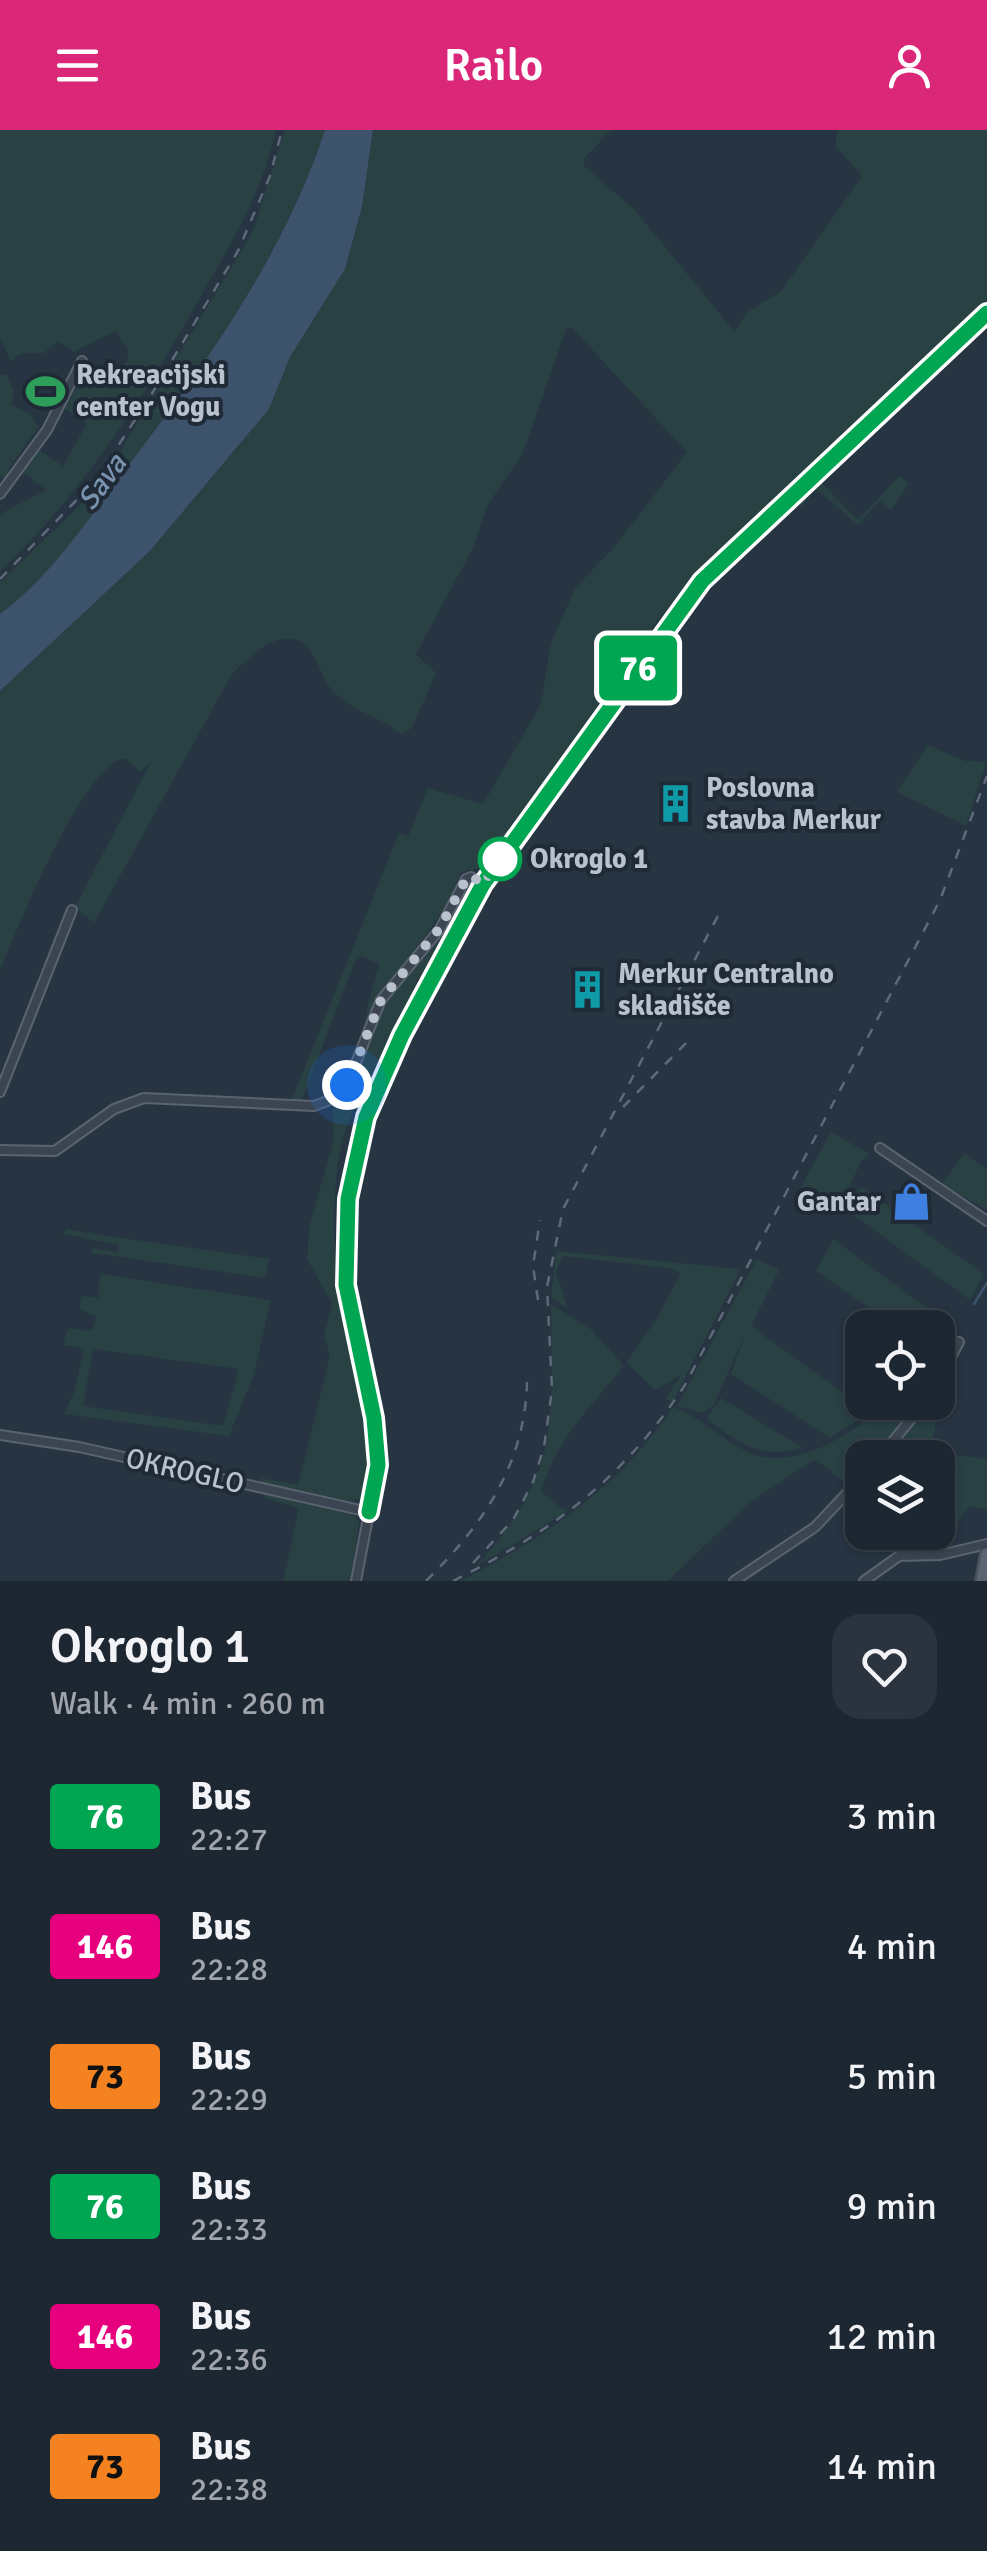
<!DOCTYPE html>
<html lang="en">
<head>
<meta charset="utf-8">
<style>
	:root { --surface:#1d2732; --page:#2a333e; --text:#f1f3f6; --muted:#a0a5ac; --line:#3b444d; --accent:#db2777 }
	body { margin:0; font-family:Signika,sans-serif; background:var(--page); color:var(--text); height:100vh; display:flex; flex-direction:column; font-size:38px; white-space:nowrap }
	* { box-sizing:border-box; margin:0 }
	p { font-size:32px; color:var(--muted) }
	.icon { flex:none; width:55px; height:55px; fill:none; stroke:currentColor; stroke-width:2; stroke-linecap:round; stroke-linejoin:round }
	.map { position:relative; height:1451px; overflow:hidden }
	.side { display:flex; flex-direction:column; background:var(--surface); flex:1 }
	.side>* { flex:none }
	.badge { padding:0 20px; border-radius:8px; font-size:35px; line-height:65px }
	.tools { position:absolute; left:845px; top:1180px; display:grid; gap:20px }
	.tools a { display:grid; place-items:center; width:110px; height:110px; border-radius:20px; background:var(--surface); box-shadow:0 2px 8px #0004,0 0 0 2px var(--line); font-size:50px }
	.you { position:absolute; width:50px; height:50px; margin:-25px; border:8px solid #fff; border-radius:50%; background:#1a73e8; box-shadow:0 0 0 15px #1a73e833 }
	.map>.badge { position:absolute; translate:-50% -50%; box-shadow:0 0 0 5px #fff }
	.round { display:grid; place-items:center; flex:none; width:105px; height:105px; border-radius:30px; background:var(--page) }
	.summary { display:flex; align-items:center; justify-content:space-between; height:170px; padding:0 50px }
	h1 { font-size:48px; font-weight:600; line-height:75px }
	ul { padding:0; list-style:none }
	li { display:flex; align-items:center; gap:30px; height:130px; padding:0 50px }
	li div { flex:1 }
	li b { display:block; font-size:38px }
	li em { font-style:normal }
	li .badge { min-width:110px; font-weight:700; text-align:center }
	header { display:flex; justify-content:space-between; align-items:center; height:130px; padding:0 50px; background:var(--accent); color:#fff; font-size:45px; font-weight:600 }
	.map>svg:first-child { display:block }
	.green { fill:#294143; fill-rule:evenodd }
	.water { fill:#3d526b }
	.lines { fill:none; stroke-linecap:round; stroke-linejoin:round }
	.stream { stroke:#3d526b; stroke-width:2.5 }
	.street-casing { stroke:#5a636f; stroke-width:12 }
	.primary-casing { stroke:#48515e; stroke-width:16 }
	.street { stroke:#3b4552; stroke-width:8 }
	.primary { stroke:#5a6572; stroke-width:11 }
	.rail { stroke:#5e6a79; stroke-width:2.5; stroke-dasharray:10 10; stroke-linecap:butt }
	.line-casing { stroke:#fff; stroke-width:22 }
	.line { stroke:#00a651; stroke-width:15 }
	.walk { stroke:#b9c1cc; stroke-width:10; stroke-dasharray:0 18 }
	.stop-dot { fill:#fff; stroke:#00a651; stroke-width:5 }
	.labels { text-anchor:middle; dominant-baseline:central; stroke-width:8; stroke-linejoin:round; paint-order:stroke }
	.poi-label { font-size:28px; font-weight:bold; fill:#b9c1cc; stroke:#202a37; text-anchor:start }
	.stop-label { font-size:28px; font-weight:bold; fill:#b9c1cc; stroke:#202a37; text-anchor:start }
	.street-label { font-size:28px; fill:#b9c1cc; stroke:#202a37 }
	.water-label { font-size:30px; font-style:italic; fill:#7992ae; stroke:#202a37 }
</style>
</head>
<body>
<header><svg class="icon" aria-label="menu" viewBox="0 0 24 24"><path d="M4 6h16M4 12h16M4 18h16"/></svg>Railo<svg class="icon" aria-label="person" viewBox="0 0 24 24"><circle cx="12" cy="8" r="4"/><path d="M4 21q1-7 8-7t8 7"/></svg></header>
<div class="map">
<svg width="987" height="1451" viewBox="0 0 987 1451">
	<rect width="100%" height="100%" fill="#273442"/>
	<path class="green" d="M 0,0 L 276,0 C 261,64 237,103 205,159 C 147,262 87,359 0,441 L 0,384 L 46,360 L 23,342 L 39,320 L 63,336 L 87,293 L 65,279 L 84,245 L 107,258 L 126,233 L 129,221 L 115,201 L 74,222 L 58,211 L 44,223 L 22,223 L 11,231 L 0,208 Z
		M 285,0 L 325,0 C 282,129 206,233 126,341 C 89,390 50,447 0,484 L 0,452 L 77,378 L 111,336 L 253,101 Z
		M 373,0 L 611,0 L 583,30 L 585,37 L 634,79 L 735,202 L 746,183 L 781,161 L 862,46 L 835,15 L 838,0 L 987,0 L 987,174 L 947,219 L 703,437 L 652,497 L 490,730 L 480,738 L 461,742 C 443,792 409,822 381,866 C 370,882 364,905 357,923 C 366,892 368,864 380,834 L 360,826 L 355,831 L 300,975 L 290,974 L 399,703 L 408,706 L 428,658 L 483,674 L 541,574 L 551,513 L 575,458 L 616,415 L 687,322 L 572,198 L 566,199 L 523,323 L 487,376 L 473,418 L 416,524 L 436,543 L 412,598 L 401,604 C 381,587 355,583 335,563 C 323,552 323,543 316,530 C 291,483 253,524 232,544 L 94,793 L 75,777 L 152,630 L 141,642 L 124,628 C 81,639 19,796 0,840 L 0,561 L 150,421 L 269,279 L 290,227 L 345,139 L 362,77 Z
		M 6,244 L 14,262 L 11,275 L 29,283 L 39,297 L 13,332 L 8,329 L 12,333 L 5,348 L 0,346 L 0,245 Z
		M 899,346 L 909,354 L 893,377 L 890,380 L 880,371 L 858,395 L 816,359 L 801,377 L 792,372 L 818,349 L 858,390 Z
		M 928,615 L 965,631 L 986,632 L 966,696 L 897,662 Z
		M 446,800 L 425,843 L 415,852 L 418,864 C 395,906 368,947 349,991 C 331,1032 331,1121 340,1165 C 353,1233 382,1297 364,1367 L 344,1374 L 260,1353 L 261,1348 L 298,1355 L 330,1226 L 324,1206 L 332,1173 L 307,1129 L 310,1094 L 334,1009 L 333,975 L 351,954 L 391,862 Z
		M 831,1002 L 870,1024 L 861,1031 L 841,1076 L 801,1057 Z
		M 964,1023 L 987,1039 L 987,1080 L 942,1054 Z
		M 861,1057 L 984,1144 L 970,1170 L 848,1081 Z
		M 67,1099 L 94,1104 L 270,1129 L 265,1148 L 92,1123 L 92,1118 L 117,1122 L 118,1115 L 63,1104 Z
		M 833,1109 L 949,1194 L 938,1207 L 938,1198 L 896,1197 L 816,1141 Z
		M 556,1121 L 741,1139 L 672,1273 L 666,1268 L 681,1245 L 655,1260 L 626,1232 L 656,1190 L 680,1144 L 675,1139 L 563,1126 L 556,1142 L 568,1179 L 551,1167 Z
		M 757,1129 L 779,1140 L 751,1196 L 870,1282 L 830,1308 L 731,1244 L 746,1201 L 714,1275 L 702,1283 L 677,1276 Z
		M 100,1144 L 271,1170 L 254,1244 L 229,1306 L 64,1284 L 74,1262 L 84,1219 L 64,1215 L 66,1202 L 71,1198 L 92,1201 L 96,1187 L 80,1179 L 81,1166 L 98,1168 ZM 93,1219 L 239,1239 L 223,1296 L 83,1276 Z
		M 551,1174 L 592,1200 L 624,1236 C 591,1276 555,1311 541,1362 L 567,1382 L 475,1437 C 562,1344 552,1292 551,1174 Z
		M 938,1260 L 941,1261 L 932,1314 L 925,1327 L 884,1328 L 929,1273 L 938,1272 Z
		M 721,1268 L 803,1318 C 761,1330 738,1314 706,1288 Z
		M 884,1273 L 919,1273 L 873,1327 L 862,1328 L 862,1339 L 848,1355 L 817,1330 L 812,1331 L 749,1373 L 668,1451 L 461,1451 C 545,1407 620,1357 673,1277 C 701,1287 720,1308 746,1321 C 791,1344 853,1305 884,1273 Z
		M 952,1324 L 987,1329 L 987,1380 L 969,1376 L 956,1395 L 938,1395 L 938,1363 Z
		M 265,1363 L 350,1383 L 359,1391 L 351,1451 L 283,1451 L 299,1378 L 264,1368 Z"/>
	<path class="water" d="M 325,0 L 373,0 L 362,77 L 345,139 L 290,227 L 269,279 L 150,421 L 0,561 L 0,484 C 50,447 88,390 125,340 C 206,233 282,129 325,0 Z"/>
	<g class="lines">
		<path class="stream" d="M 974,1174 L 987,1153"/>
		<defs>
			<path id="street" d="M 0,364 L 47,300 L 82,231
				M 0,962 L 72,780
				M 880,1018 L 987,1091
				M 0,1020 L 55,1021 L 114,979 L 144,968 L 314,976 L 335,968 L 347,955 L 381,870 L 440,799 L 466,749 L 471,747 L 483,754
				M 938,1252 L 959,1212
				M 0,1305 L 79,1317 L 369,1382
				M 879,1328 L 925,1272
				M 356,1451 L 378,1335 L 374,1288 L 346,1155 L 348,1069 L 367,987 L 402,905 L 483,754 L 702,451 L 760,393 L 949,224 L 987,183
				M 734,1451 L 815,1397 L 862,1347
				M 864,1451 L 899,1426 L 940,1425 L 987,1414"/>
			<path id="primary" d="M 982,1451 L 987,1424"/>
		</defs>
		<use href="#street" class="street-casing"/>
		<use href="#primary" class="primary-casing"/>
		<use href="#street" class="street"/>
		<use href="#primary" class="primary"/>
		<path class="rail" d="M 0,449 L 95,351 L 148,270 L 238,121 L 270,46 L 282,0
			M 623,977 L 688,911
			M 538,1170 L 533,1136 L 540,1090
			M 473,1433 L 513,1390 L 533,1352 L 544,1317 L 552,1260 L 547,1157 L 563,1079 L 721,780
			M 426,1451 C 483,1395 525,1334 527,1252
			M 453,1451 C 554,1400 621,1351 685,1255 L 940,770 L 987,646"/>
	</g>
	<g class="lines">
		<defs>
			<path id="line" d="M 369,1382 L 378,1335 L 374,1288 L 346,1155 L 348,1069 L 366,987 L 402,905 L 483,754 L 702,451 L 987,183"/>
		</defs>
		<use href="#line" class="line-casing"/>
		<use href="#line" class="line"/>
		<path class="walk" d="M 347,955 L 381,870 L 440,798 L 466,749 L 471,746 L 483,754 L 504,723 L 500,729"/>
	</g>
	<defs>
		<symbol id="stadium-bare" viewBox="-9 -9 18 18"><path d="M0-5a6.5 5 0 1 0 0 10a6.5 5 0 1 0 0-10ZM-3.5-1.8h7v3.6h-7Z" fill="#2e9e5b" stroke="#202a37" stroke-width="2.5" paint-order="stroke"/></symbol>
		<symbol id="building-bare" viewBox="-9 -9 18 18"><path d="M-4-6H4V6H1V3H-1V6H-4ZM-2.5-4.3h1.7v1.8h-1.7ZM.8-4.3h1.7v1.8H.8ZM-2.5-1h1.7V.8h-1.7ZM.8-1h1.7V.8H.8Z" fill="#0f9aa8" stroke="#202a37" stroke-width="2.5" paint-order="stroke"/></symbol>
		<symbol id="shop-bare" viewBox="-9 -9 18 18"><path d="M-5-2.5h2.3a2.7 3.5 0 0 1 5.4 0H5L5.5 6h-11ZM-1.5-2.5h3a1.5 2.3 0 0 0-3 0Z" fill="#3f7fe0" stroke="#202a37" stroke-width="2.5" paint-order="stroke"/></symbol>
	</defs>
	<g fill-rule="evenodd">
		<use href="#stadium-bare" x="18" y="234" width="55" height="55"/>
		<use href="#building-bare" x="648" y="646" width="55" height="55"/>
		<use href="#building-bare" x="560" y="832" width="55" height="55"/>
		<use href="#shop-bare" x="884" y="1044" width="55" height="55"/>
	</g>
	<circle class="stop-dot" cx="500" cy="729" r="20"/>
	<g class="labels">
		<g class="poi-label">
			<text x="76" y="245">Rekreacijski<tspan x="76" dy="32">center Vogu</tspan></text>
			<text x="706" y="658">Poslovna<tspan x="706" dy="32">stavba Merkur</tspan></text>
			<text x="618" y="844">Merkur Centralno<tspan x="618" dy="32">skladišče</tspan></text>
			<text x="881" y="1072" text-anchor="end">Gantar</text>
		</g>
		<g class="stop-label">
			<text x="530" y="729">Okroglo 1</text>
		</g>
		<g class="street-label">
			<text transform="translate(185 1341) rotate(13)">OKROGLO</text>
		</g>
		<g class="water-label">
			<text transform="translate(102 352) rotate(-54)">Sava</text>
		</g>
	</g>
</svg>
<div class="tools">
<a><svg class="icon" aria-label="locate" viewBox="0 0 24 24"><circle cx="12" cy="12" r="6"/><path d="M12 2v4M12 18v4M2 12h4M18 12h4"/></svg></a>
<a><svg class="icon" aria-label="layers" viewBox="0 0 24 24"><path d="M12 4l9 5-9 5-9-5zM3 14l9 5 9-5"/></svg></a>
</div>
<div class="you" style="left:347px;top:955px"></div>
<b class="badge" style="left:638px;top:538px;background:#00a651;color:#fff">76</b>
</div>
<section class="side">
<div class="summary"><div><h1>Okroglo 1</h1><p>Walk · 4 min · 260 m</p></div><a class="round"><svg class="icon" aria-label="heart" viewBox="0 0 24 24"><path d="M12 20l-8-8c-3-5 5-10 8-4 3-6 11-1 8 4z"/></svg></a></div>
<ul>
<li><span class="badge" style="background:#00a651;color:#fff">76</span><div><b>Bus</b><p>22:27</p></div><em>3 min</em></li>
<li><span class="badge" style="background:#e6007e;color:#fff">146</span><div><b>Bus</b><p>22:28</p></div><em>4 min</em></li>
<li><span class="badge" style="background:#f58220;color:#111">73</span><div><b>Bus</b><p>22:29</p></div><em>5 min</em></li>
<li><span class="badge" style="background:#00a651;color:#fff">76</span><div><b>Bus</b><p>22:33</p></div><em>9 min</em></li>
<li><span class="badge" style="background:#e6007e;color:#fff">146</span><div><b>Bus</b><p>22:36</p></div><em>12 min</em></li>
<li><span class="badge" style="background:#f58220;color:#111">73</span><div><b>Bus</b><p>22:38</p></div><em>14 min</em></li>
</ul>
</section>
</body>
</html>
